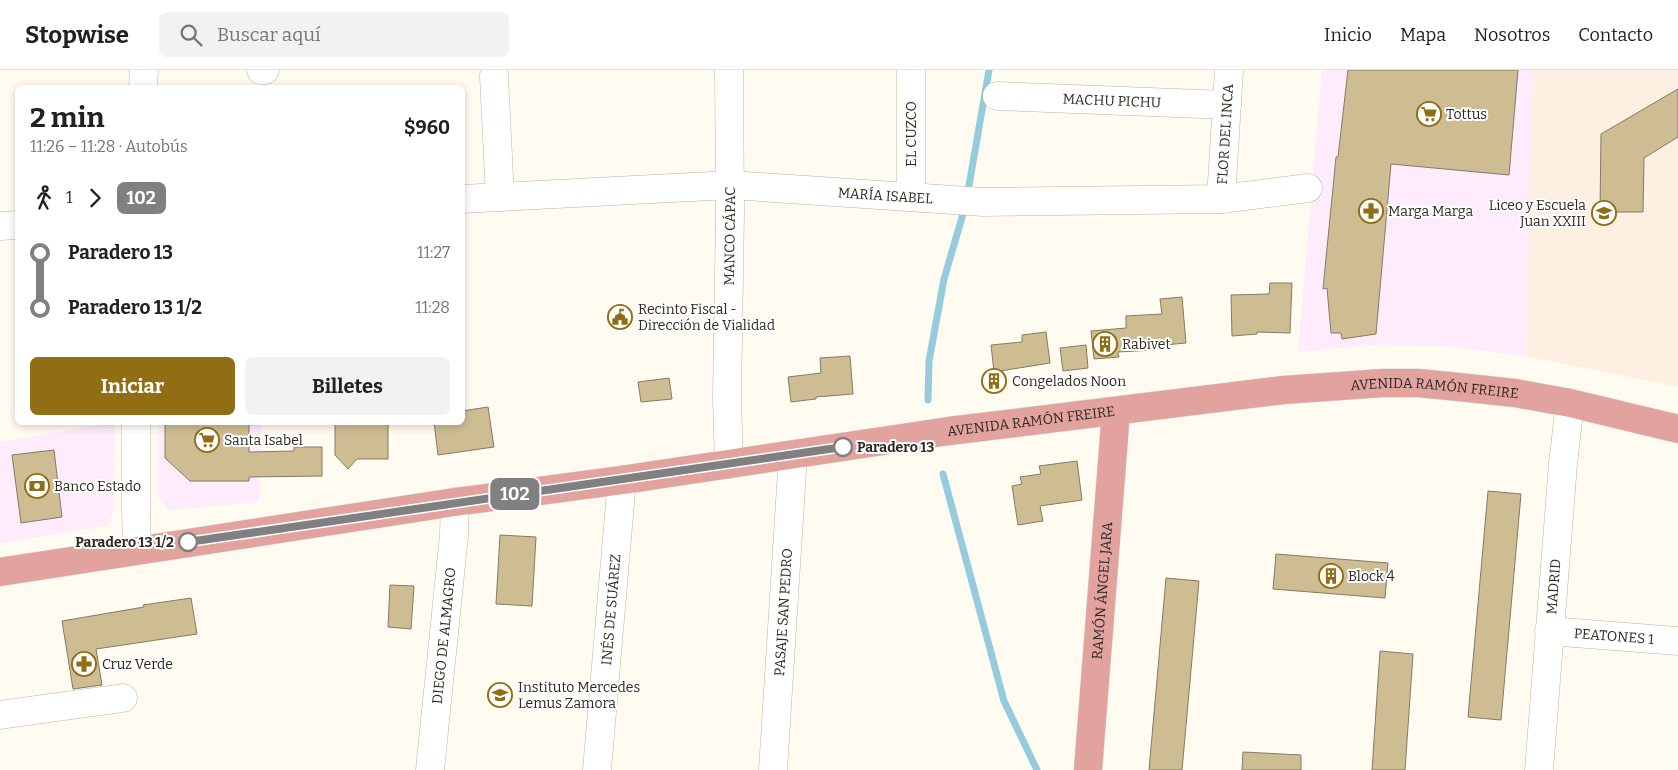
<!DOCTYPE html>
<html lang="es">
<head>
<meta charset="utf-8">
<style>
	:root { --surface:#fff; --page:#f2f2f2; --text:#202124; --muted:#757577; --line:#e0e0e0; --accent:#916e14 }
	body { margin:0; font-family:Bitter,serif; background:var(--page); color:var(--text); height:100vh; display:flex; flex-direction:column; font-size:19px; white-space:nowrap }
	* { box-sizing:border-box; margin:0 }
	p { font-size:16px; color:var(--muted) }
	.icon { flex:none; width:28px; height:28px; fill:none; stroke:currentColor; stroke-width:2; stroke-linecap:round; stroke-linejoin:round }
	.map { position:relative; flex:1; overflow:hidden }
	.sheet { position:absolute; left:15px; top:15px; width:450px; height:340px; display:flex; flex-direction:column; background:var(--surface); border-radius:8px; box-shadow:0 2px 8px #0003 }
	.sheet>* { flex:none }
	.badge { padding:0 10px; border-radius:8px; font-size:18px; line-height:32px }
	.map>.badge { position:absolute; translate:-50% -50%; box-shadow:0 0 0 2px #fff }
	.legs { display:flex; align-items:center; gap:8px; height:55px; padding:0 15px; font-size:16px }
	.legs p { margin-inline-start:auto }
	.overview { display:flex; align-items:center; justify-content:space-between; height:85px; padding:0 15px }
	h1 { font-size:28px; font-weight:700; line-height:38px }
	.button { display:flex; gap:10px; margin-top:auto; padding:10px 15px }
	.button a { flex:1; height:58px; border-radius:8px; background:var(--accent); color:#fff; font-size:20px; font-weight:700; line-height:58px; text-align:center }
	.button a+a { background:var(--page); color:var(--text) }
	ul { padding:0 15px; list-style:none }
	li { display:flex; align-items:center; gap:18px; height:55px; font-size:19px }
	li i { display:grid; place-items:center; width:8px; height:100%; margin:0 6px; background:currentColor }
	li i::after { content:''; width:12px; height:12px; margin:-6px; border:4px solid; border-radius:50%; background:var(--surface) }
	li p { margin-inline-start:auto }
	li:first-child i { background:linear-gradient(#0000 50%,currentColor 0) }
	li:last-child i { background:linear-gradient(currentColor 50%,#0000 0) }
	header { display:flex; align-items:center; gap:30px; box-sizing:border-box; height:70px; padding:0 25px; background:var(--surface); border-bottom:1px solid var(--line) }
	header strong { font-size:24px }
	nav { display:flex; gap:28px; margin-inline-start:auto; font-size:18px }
	.search { width:350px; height:45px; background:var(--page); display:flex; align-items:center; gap:12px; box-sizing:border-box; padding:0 18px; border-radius:8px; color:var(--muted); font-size:19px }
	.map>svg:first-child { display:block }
	.commercial { fill:#feebfb }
	.education { fill:#fdefe1 }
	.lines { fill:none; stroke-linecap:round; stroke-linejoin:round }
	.stream { stroke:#95ccdd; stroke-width:7 }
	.building { fill:#cebd92; stroke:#837b65 }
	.minor-casing { stroke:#bdb49c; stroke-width:29 }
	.major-casing { stroke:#d9d9d7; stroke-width:29 }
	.minor { stroke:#fff; stroke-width:28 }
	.major { stroke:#e2a29e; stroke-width:28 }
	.line-1-casing { stroke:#fff; stroke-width:11 }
	.line-1 { stroke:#808080; stroke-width:8 }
	.stop-1-dot { fill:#fff; stroke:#808080; stroke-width:2.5 }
	.labels { text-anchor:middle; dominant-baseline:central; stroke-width:4; stroke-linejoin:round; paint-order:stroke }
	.street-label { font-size:14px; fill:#2e2a21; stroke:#fff }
	.poi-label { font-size:14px; fill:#2e2a21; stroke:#fff; text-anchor:start }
	.stop-label { font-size:14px; font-weight:bold; fill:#2e2a21; stroke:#fff; text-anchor:start }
</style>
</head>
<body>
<header>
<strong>Stopwise</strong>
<div class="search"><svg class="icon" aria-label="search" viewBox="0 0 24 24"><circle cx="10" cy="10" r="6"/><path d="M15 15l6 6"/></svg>Buscar aquí</div>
<nav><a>Inicio</a><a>Mapa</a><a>Nosotros</a><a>Contacto</a></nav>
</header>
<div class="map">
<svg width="1678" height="700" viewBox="0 0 1678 700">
	<rect width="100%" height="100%" fill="#fffbf1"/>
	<path class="commercial" d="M 1322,0 L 1533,0 L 1526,286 L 1441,276 L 1367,275 L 1298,282 Z
		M 111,353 L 115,353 L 113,444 L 106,456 L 0,473 L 0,372 Z
		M 158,353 L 261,353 L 259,432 L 169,440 L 158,427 Z"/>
	<path class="education" d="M 1533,0 L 1678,0 L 1678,317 L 1526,286 Z"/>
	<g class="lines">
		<path class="stream" d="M 967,127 L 989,0
			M 928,330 L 929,291 L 944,209 L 965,137
			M 943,404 L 1004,631 L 1037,700"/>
	</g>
	<path class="building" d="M 1348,0 L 1518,0 L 1509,105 L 1391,94 L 1376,264 L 1342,269 L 1341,263 L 1331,263 L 1327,218 L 1323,219 L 1336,87 L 1338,87 Z
		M 1678,19 L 1678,67 L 1644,88 L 1643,142 L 1600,142 L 1601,64 Z
		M 1270,213 L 1292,213 L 1290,263 L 1257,262 L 1257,264 L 1232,266 L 1231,225 L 1269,224 Z
		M 1182,227 L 1186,273 L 1153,276 L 1154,280 L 1118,282 L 1119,287 L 1094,289 L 1091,261 L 1126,258 L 1126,246 L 1162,244 L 1160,229 Z
		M 1046,262 L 1050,293 L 994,302 L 991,275 L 1022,272 L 1022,265 Z
		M 1086,275 L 1088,298 L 1063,301 L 1060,278 Z
		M 850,286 L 853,324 L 816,327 L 816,329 L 791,332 L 788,307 L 821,303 L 820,288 Z
		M 669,308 L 672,329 L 641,332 L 638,312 Z
		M 488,337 L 494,377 L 438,385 L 434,352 L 462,352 L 462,341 Z
		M 165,352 L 249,352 L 249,382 L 294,381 L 294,377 L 322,377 L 322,406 L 249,407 L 249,411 L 190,411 L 165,388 Z
		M 335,352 L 388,352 L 388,389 L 357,389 L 348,399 L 335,385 Z
		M 54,380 L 62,447 L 21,453 L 12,385 Z
		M 1077,391 L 1082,430 L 1040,436 L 1043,451 L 1018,455 L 1012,416 L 1022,414 L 1020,407 L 1041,404 L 1039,396 Z
		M 1488,421 L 1521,424 L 1501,650 L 1468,647 Z
		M 500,465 L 536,467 L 532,536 L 496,534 Z
		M 1276,484 L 1388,493 L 1385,528 L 1273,519 Z
		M 1166,508 L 1199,511 L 1182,700 L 1149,700 Z
		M 390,515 L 414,516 L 411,559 L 388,557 Z
		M 191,528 L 197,564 L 96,579 L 102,615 L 73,619 L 62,551 L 144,537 L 143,535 Z
		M 1380,581 L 1413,584 L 1405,700 L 1372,700 Z
		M 1243,682 L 1301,685 L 1301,700 L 1242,700 Z"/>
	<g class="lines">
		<defs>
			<g id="minor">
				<path d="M 261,0 L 265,0"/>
				<path d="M 911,0 L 911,127"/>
				<path d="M 494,6 L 500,127"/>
				<path d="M 143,18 L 144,0"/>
				<path id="s1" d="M 997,26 L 1227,35"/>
				<path id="s2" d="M 462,129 L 730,115 L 983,132 L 1221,129 L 1308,118"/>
				<path id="s3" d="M 1221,129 L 1229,0"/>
				<path d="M 0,156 L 18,155"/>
				<path d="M 136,352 L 136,438 L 137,480"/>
				<path id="s4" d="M 729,394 L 727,329 L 730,142 L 729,0"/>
				<path id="s5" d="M 1549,561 L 1678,571"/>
				<path d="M 0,645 L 123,628"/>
				<path id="s6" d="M 430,700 L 454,465 L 455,432"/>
				<path id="s7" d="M 597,700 L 622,410"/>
				<path id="s8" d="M 773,700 L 793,385"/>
				<path id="s9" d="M 1539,700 L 1563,394 L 1570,333"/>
			</g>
			<g id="major">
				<path id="s10" d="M 0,502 L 455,432 L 622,410 L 949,361 L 1284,320 L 1383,313 L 1418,313 L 1449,316 L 1515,323 L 1570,333 L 1678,359"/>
				<path id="s11" d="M 1088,700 L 1116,341"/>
			</g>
		</defs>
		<use href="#minor" class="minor-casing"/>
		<use href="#major" class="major-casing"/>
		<use href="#minor" class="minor"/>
		<use href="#major" class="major"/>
	</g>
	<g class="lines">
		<defs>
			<path id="line-1" d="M 188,472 L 843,377"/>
		</defs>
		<use href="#line-1" class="line-1-casing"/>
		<use href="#line-1" class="line-1"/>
	</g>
	<defs>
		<symbol id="supermarket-ring" viewBox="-11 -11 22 22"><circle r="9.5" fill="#fff" stroke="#916e14" stroke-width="1.5"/><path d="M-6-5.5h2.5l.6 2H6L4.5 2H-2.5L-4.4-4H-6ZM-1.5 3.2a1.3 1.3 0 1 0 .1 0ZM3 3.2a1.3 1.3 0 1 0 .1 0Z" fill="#916e14"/></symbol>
		<symbol id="pharmacy-ring" viewBox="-11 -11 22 22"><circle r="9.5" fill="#fff" stroke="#916e14" stroke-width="1.5"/><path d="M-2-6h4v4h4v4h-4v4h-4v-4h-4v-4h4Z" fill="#916e14"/></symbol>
		<symbol id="school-ring" viewBox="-11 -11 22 22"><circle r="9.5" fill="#fff" stroke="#916e14" stroke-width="1.5"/><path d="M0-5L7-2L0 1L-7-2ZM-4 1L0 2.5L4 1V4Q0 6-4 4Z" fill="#916e14"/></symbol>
		<symbol id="civic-ring" viewBox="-11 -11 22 22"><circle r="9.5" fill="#fff" stroke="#916e14" stroke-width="1.5"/><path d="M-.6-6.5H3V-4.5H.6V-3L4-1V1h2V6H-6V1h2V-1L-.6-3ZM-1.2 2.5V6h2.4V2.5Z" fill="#916e14"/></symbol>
		<symbol id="building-ring" viewBox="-11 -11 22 22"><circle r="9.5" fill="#fff" stroke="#916e14" stroke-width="1.5"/><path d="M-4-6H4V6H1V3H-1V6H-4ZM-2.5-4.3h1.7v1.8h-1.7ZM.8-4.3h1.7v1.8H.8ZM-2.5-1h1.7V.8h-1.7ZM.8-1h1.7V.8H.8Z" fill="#916e14"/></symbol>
		<symbol id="bank-ring" viewBox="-11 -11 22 22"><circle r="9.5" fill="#fff" stroke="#916e14" stroke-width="1.5"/><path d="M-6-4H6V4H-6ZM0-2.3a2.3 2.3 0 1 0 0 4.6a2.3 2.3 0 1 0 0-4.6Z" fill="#916e14"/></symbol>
	</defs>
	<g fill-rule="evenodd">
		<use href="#supermarket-ring" x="1415" y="30" width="28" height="28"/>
		<use href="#pharmacy-ring" x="1357" y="127" width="28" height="28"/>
		<use href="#school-ring" x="1590" y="129" width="28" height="28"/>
		<use href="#civic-ring" x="606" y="233" width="28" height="28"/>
		<use href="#building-ring" x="1091" y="260" width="28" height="28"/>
		<use href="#building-ring" x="980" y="297" width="28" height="28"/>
		<use href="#supermarket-ring" x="193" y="356" width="28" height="28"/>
		<use href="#bank-ring" x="23" y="402" width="28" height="28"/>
		<use href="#building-ring" x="1317" y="492" width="28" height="28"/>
		<use href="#pharmacy-ring" x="70" y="580" width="28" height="28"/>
		<use href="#school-ring" x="486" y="611" width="28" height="28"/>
	</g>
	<g class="stop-1-dot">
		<circle cx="843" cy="377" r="9"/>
		<circle cx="188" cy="472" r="9"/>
	</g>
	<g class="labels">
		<g class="street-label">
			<text stroke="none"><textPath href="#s1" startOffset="115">MACHU PICHU</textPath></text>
			<text transform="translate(911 64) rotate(-90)">EL CUZCO</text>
			<text stroke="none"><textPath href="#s3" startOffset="65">FLOR DEL INCA</textPath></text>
			<text stroke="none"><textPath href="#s2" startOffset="424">MARÍA ISABEL</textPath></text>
			<text stroke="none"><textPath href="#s4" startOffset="228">MANCO CÁPAC</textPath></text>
			<text stroke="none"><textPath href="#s10" startOffset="1448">AVENIDA RAMÓN FREIRE</textPath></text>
			<text stroke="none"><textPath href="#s10" startOffset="1042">AVENIDA RAMÓN FREIRE</textPath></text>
			<text stroke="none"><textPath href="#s9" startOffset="184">MADRID</textPath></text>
			<text stroke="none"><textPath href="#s11" startOffset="180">RAMÓN ÁNGEL JARA</textPath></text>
			<text stroke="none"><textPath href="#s7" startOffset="161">INÉS DE SUÁREZ</textPath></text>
			<text stroke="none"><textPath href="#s8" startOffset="158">PASAJE SAN PEDRO</textPath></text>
			<text stroke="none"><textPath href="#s6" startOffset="135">DIEGO DE ALMAGRO</textPath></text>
			<text stroke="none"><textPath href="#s5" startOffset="65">PEATONES 1</textPath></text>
		</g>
		<g class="poi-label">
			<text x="1446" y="44">Tottus</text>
			<text x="1586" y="135" text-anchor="end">Liceo y Escuela<tspan x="1586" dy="16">Juan XXIII</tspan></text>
			<text x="1388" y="141">Marga Marga</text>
			<text x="638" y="239">Recinto Fiscal -<tspan x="638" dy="16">Dirección de Vialidad</tspan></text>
			<text x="1122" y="274">Rabivet</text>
			<text x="1012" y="311">Congelados Noon</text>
			<text x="224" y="370">Santa Isabel</text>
			<text x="54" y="416">Banco Estado</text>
			<text x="1348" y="506">Block 4</text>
			<text x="102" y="594">Cruz Verde</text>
			<text x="518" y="617">Instituto Mercedes<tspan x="518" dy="16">Lemus Zamora</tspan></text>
		</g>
		<g class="stop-label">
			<text x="857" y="377">Paradero 13</text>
			<text x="174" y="472" text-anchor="end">Paradero 13 1/2</text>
		</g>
	</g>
</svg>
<b class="badge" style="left:515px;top:424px;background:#808080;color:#fff">102</b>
<section class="sheet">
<div class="overview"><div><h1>2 min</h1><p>11:26 – 11:28 · Autobús</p></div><b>$960</b></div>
<div class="legs"><svg class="icon" aria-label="walk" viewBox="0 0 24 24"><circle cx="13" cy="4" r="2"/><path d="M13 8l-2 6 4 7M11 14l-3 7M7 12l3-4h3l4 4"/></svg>1<svg class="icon" aria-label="forward" viewBox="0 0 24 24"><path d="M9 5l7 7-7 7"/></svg><b class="badge" style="background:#808080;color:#fff">102</b></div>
<ul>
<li><i style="color:#808080"></i><b>Paradero 13</b><p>11:27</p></li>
<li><i style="color:#808080"></i><b>Paradero 13 1/2</b><p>11:28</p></li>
</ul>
<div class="button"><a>Iniciar</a><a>Billetes</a></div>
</section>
</div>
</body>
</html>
